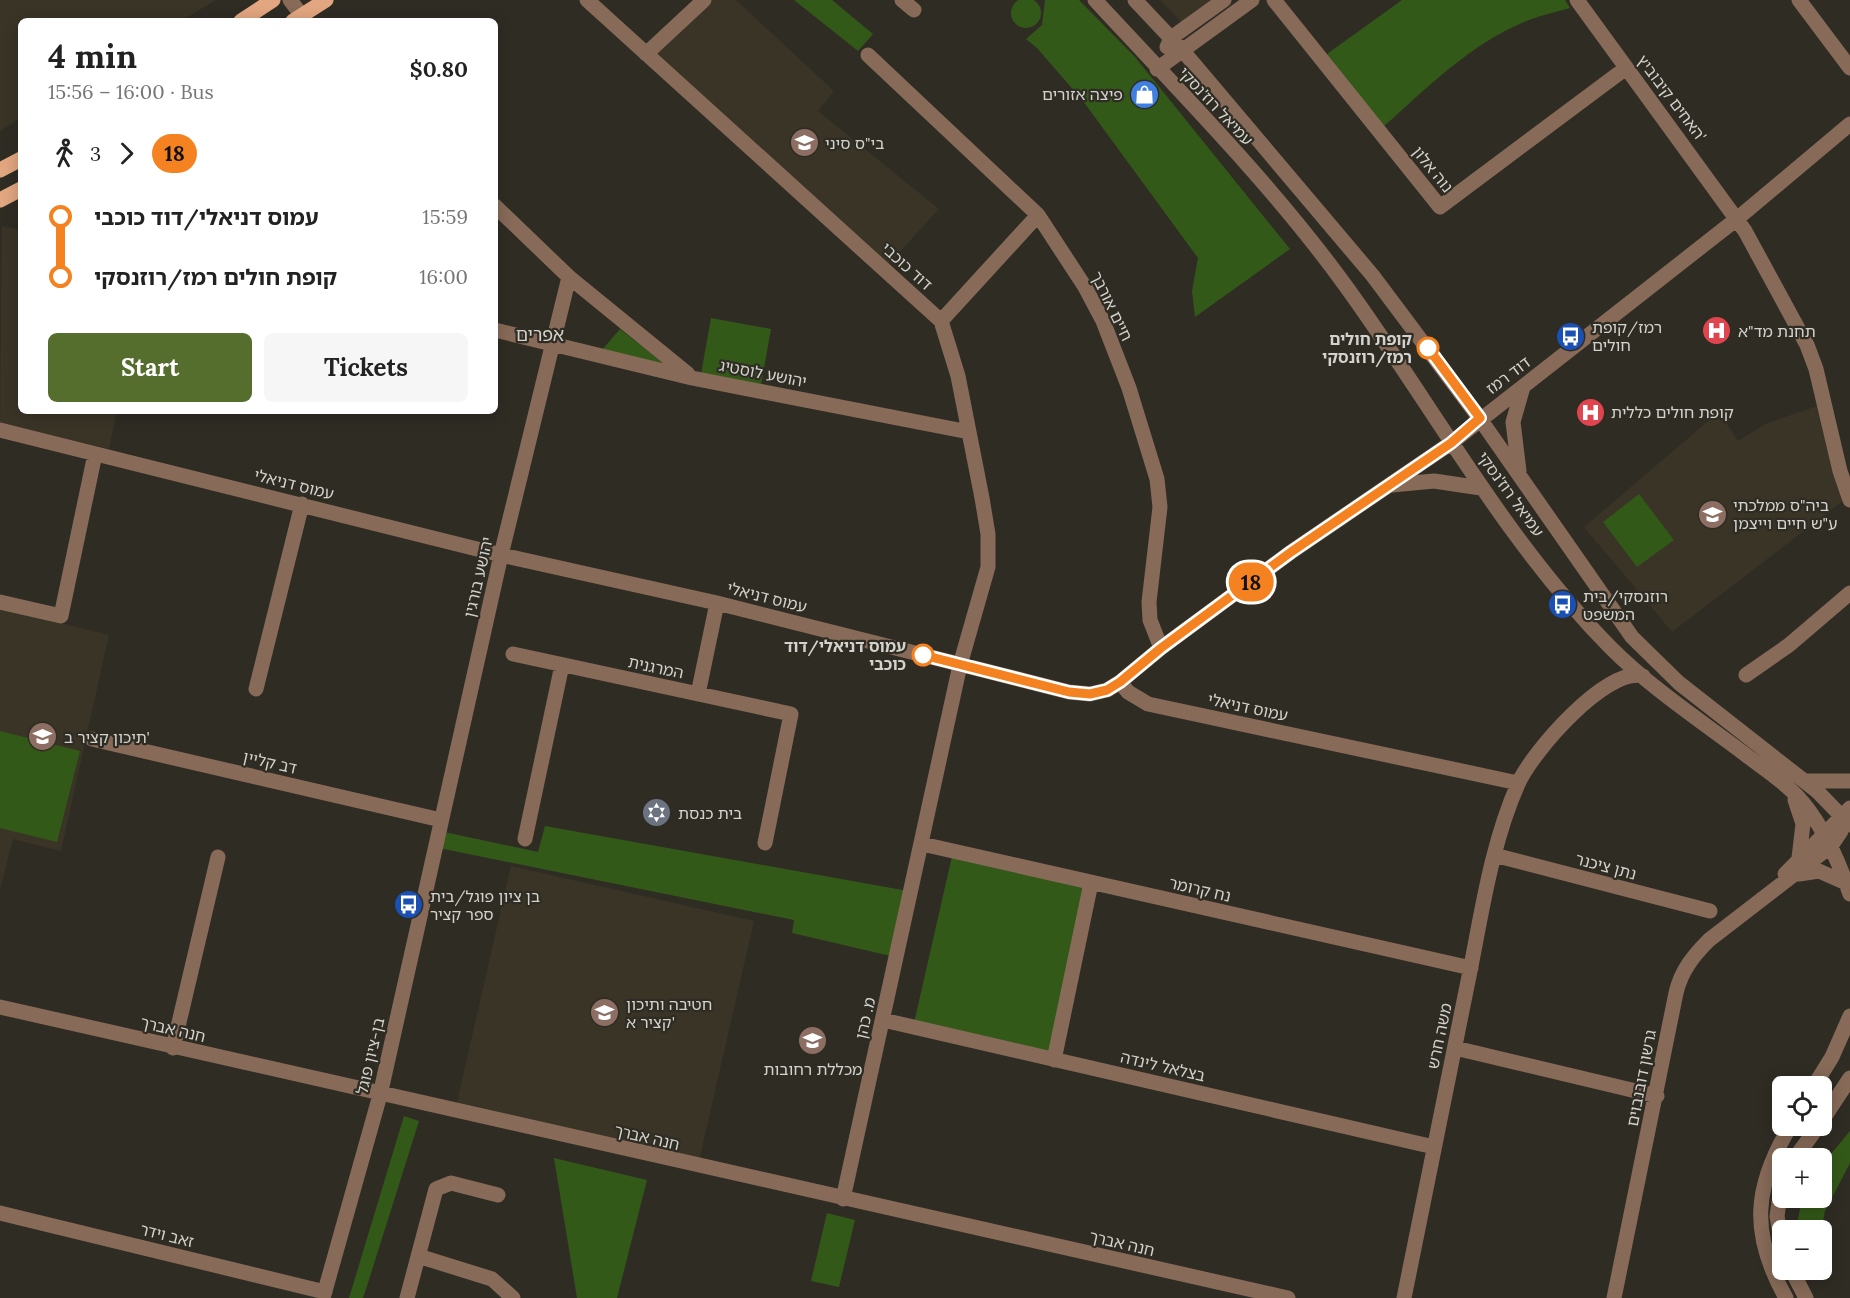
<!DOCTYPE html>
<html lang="en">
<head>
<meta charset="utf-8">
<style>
	:root { --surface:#fff; --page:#f6f6f6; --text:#222; --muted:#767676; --accent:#566e2d }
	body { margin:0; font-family:Lora,"Noto Sans Hebrew",serif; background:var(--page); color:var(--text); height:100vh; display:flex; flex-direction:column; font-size:22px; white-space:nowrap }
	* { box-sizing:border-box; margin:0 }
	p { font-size:20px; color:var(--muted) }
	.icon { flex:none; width:33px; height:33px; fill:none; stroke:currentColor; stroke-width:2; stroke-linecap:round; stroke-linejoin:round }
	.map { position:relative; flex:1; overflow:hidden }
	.details { position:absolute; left:18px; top:18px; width:480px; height:396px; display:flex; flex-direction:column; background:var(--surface); border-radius:9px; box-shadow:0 3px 15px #0003 }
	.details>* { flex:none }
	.badge { padding:0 12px; border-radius:20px; font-size:21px; line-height:39px }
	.buttons { position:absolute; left:1772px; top:1076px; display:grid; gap:12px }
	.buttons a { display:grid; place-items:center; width:60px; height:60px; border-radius:9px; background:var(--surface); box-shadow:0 3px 15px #0003; font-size:30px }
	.map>.badge { position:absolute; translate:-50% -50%; box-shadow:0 0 0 3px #fff }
	.legs { display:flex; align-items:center; gap:9px; height:66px; padding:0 30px; font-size:20px }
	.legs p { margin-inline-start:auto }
	.headline { display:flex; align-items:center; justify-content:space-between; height:102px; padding:0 30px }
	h1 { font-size:33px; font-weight:800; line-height:45px }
	.action { display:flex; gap:12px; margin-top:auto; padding:12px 30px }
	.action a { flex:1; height:69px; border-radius:9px; background:var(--accent); color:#fff; font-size:24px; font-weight:800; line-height:69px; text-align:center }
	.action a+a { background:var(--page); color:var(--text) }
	ul { padding:0 30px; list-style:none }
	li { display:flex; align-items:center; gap:21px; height:60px; font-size:22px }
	li i { display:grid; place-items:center; width:9px; height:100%; margin:0 8px; background:currentColor }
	li i::after { content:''; width:15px; height:15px; margin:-8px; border:4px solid; border-radius:50%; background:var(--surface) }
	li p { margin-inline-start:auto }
	li:first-child i { background:linear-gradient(#0000 50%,currentColor 0) }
	li:last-child i { background:linear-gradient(currentColor 50%,#0000 0) }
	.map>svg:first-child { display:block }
	.built { fill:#393426 }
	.green { fill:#335919 }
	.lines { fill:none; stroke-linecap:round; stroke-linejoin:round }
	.minor { stroke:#876a58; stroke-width:15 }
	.major { stroke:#e2a680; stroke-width:15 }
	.line-1-casing { stroke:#fff; stroke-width:14 }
	.line-1 { stroke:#f58220; stroke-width:9 }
	.stop-1-dot { fill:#fff; stroke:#f58220; stroke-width:3 }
	.labels { text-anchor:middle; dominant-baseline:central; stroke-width:4.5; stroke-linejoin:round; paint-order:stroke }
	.poi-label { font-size:16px; fill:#d3d2cc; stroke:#2f2c24; text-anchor:start }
	.street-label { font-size:16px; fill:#d3d2cc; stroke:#2f2c24 }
	.stop-label { font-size:16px; font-weight:bold; fill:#d3d2cc; stroke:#2f2c24; text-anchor:end }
	.neighbourhood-label { font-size:18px; fill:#d3d2cc; stroke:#2f2c24 }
</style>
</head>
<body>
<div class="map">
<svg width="1850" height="1298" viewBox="0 0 1850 1298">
	<rect width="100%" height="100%" fill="#2f2c24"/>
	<path class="built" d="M 0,0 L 216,0 L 181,21 L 21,21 L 21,118 L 0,131 Z
		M 709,0 L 736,0 L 834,91 L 818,111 L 939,209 L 886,267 L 655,54 Z
		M 1160,0 L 1216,0 L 1183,24 Z
		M 2,226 L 21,230 L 21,411 L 117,411 L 109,449 L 0,423 Z
		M 1820,405 L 1843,501 L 1672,632 L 1584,527 L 1719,412 L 1738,441 L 1765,424 Z
		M 0,608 L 109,635 L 61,851 L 13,839 L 0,890 Z
		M 511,866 L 754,921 L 699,1161 L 456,1106 Z"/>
	<path class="green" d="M1011 13a15 15 0 1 1 30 0a15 15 0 1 1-30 0Z
		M 794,0 L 832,0 L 873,34 L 858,51 Z
		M 1045,0 L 1079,0 L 1135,57 L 1290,249 L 1195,317 L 1192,291 L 1198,258 L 1083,101 L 1037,48 L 1026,39 L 1042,25 Z
		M 1402,0 L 1565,0 L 1570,8 C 1556,12 1542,15 1529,20 C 1472,42 1428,87 1383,127 L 1327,54 Z
		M 711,318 L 771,329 L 761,385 L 701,374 Z
		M 620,329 L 664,364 L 602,350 Z
		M 1639,494 L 1674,540 L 1637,567 L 1603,522 Z
		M 0,731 L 80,751 L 57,842 L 0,828 Z
		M 545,826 L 908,891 L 895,957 L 792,933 L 794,920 L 439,848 L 444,832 L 538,852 Z
		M 953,852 L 1089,883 L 1050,1054 L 914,1023 Z
		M 404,1116 L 419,1121 L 367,1286 L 363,1298 L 349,1298 Z
		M 1850,1131 L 1850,1163 L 1825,1211 L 1821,1231 L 1796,1230 L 1802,1197 L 1821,1197 L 1821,1166 Z
		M 554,1158 L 647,1180 L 617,1298 L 577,1298 Z
		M 827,1213 L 855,1220 L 839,1287 L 811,1281 Z"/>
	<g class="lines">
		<path class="minor" d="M 290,0 L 306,21
			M 587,0 L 941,321 L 958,376 L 982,498 L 988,534 L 988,567 L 960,665 L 843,1199
			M 902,0 L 914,10
			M 1095,0 C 1180,92 1271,183 1345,285 C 1433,406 1505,541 1611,648 C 1651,688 1701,721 1746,755 C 1763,768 1782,780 1797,796 C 1822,823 1838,859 1850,894
			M 1135,0 L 1183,51 L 1373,276 L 1480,419 L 1632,637 L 1679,683 L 1817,791 L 1850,825
			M 1274,0 L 1440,207 L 1626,68
			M 1577,0 L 1745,231 L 1807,345 L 1816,369 L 1840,471 L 1850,500
			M 1799,0 L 1850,68
			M 1167,47 L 1171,38 L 1224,0
			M 646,54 L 704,0
			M 868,55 L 1038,215 L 1085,287 L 1103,321 L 1129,388 L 1157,479 L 1160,507 L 1149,602 L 1150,620 L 1161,648
			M 1157,69 L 1252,0
			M 569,277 L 688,374
			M 941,321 L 1038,215
			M 495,330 L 692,378 L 969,432
			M 0,430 L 501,555 L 717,603 L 1069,692 L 1090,694 L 1107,690 L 1120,682 L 1161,648 L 1291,552 L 1451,443 L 1738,218 L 1850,124
			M 1519,471 L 1513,422 L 1523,387
			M 1392,485 L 1434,481 L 1481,488
			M 0,602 L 61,616 L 95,454
			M 513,654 L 791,714 L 765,843
			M 1746,675 L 1789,645 L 1850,593
			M 1120,682 L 1128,692 L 1148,704 L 1518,783
			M 256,689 L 302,504
			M 698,694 L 717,603
			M 92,739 L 441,820
			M 1805,781 L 1850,781
			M 1795,800 L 1803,824 L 1799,858
			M 525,839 L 562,665
			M 922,844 L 1471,968
			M 1494,855 L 1710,911
			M 1785,874 L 1850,808
			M 1799,874 L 1819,871 L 1846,883
			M 0,1007 L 1288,1298
			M 883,1020 L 1434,1147
			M 173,1048 L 218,857
			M 1455,1048 L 1657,1096
			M 1054,1060 L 1091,883
			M 1814,1086 L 1832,1057 L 1850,1016
			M 1821,1122 L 1850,1078
			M 1795,1158 L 1819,1125
			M 1782,1182 L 1777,1216 L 1782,1246
			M 0,1213 L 325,1292
			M 418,1256 L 492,1279 L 513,1298
			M 1791,1269 L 1806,1298
			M 323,1298 L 380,1095 L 501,555 L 569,277 L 495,206
			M 407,1298 L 436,1189 L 451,1183 L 498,1195
			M 1404,1298 C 1425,1194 1446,1090 1467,986 C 1481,919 1490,847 1518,784 C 1532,752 1606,667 1643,676
			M 1614,1298 L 1676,993 C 1681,971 1693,956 1709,940 L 1831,846 L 1841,831 L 1843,816
			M 1786,1298 C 1750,1234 1753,1187 1791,1125"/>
		<path class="major" d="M 241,21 L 273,0
			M 293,21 L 326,0
			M 0,170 L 21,159
			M 0,200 L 21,189"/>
	</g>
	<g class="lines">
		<defs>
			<path id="line-1" d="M 923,655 L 1069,692 L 1090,694 L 1107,690 L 1120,682 L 1161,648 L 1291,552 L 1451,443 L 1480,418 L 1428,348"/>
		</defs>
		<use href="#line-1" class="line-1-casing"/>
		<use href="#line-1" class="line-1"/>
	</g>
	<defs>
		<symbol id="shop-disc" viewBox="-11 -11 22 22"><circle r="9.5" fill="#3f7fe0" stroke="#2f2c24"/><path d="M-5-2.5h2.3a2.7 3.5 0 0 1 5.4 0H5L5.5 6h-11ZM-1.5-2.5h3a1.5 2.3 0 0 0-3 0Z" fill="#fff"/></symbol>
		<symbol id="school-disc" viewBox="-11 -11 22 22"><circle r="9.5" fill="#8d6e63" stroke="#2f2c24"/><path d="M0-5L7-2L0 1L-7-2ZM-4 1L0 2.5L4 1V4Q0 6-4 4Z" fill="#fff"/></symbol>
		<symbol id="hospital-disc" viewBox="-11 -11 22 22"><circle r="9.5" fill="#e0444e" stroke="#2f2c24"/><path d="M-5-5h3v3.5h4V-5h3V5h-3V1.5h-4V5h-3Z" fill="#fff"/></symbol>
		<symbol id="bus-disc" viewBox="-11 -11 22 22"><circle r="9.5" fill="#1a4fb4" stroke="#2f2c24"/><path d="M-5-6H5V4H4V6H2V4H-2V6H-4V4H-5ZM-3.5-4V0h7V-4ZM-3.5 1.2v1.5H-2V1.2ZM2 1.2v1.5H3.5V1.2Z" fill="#fff"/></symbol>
		<symbol id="synagogue-disc" viewBox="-11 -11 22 22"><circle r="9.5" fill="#6b7280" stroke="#2f2c24"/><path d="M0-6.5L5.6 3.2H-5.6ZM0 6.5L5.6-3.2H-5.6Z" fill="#fff"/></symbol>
	</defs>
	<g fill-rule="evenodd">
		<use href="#shop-disc" x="1128" y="78" width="33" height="33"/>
		<use href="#school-disc" x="788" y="126" width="33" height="33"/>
		<use href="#hospital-disc" x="1700" y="314" width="33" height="33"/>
		<use href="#bus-disc" x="1554" y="320" width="33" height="33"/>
		<use href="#hospital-disc" x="1574" y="396" width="33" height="33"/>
		<use href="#school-disc" x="1696" y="498" width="33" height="33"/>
		<use href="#bus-disc" x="1546" y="588" width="33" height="33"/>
		<use href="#school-disc" x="26" y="720" width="33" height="33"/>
		<use href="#synagogue-disc" x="640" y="796" width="33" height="33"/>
		<use href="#bus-disc" x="392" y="888" width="33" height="33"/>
		<use href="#school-disc" x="588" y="996" width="33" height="33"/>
		<use href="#school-disc" x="796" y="1024" width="33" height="33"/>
	</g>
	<g class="stop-1-dot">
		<circle cx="1428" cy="348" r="10"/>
		<circle cx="923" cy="655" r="10"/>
	</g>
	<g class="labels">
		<g class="poi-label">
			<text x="1123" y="94" text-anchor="end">פיצה אזורים</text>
			<text x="825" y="143">בי"ס סיני</text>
			<text x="1592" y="327">רמז/קופת<tspan x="1592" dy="18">חולים</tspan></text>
			<text x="1738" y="331">תחנת מד"א</text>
			<text x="1611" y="412">קופת חולים כללית</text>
			<text x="1733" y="505">ביה"ס ממלכתי<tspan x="1733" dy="18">ע"ש חיים וייצמן</tspan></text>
			<text x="1583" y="596">רוזנסקי/בית<tspan x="1583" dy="18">המשפט</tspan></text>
			<text x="64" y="737">תיכון קציר ב'</text>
			<text x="678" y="813">בית כנסת</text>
			<text x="430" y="896">בן ציון פוגל/בית<tspan x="430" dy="18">ספר קציר</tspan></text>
			<text x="626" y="1004">חטיבה ותיכון<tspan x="626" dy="18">קציר א'</tspan></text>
			<text x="813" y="1069" text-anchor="middle">מכללת רחובות</text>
		</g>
		<g class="street-label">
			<text transform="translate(1672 98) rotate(53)">האחים קיבוביץ'</text>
			<text transform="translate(1216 106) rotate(47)">עמיאל רוז'נסקי</text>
			<text transform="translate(1433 169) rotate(51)">נוה אלון</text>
			<text transform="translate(907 266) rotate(42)">דוד כוכבי</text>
			<text transform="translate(1112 306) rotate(64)">חיים אורבך</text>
			<text transform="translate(763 373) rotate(11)">יהושע לוסטיג</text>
			<text transform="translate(1508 375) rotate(-37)">דוד רמז</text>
			<text transform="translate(294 484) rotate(14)">עמוס דניאלי</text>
			<text transform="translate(1511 494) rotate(54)">עמיאל רוז'נסקי</text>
			<text transform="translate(478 577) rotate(-77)">יהושע בורגין</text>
			<text transform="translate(767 597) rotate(14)">עמוס דניאלי</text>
			<text transform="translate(656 667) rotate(12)">המרגנית</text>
			<text transform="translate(1248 707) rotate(12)">עמוס דניאלי</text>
			<text transform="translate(270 762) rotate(13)">דב קליין</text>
			<text transform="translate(1606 866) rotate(15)">נתן ציכנר</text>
			<text transform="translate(1200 889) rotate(13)">נח קרומר</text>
			<text transform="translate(865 1018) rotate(-77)">מ. כהן</text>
			<text transform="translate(173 1029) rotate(13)">חנה אברך</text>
			<text transform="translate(1439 1036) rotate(-78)">משה חרש</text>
			<text transform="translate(370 1056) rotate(-77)">בן-ציון פוגל</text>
			<text transform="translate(1163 1066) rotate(13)">בצלאל לינדה</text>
			<text transform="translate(1641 1078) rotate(-79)">גרשון דובנבוים</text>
			<text transform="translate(647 1137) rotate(13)">חנה אברך</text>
			<text transform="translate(167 1235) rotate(14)">זאב וידר</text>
			<text transform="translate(1122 1243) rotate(13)">חנה אברך</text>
		</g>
		<g class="stop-label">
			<text x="1412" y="339">קופת חולים<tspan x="1412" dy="18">רמז/רוזנסקי</tspan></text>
			<text x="906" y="646">עמוס דניאלי/דוד<tspan x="906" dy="18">כוכבי</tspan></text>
		</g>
		<g class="neighbourhood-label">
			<text x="540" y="334">אפרים</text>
		</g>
	</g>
</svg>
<div class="buttons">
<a><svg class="icon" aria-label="locate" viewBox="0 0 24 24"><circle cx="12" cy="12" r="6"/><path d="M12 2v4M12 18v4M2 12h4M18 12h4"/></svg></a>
<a>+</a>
<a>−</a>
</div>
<b class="badge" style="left:1251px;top:582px;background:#f58220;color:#111">18</b>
<section class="details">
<div class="headline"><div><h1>4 min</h1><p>15:56 – 16:00 · Bus</p></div><b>$0.80</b></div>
<div class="legs"><svg class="icon" aria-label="walk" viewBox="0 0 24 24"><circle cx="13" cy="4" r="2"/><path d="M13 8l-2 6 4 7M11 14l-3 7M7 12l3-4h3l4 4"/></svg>3<svg class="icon" aria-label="forward" viewBox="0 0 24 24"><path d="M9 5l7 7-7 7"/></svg><b class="badge" style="background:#f58220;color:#111">18</b></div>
<ul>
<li><i style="color:#f58220"></i><b>עמוס דניאלי/דוד כוכבי</b><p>15:59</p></li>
<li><i style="color:#f58220"></i><b>קופת חולים רמז/רוזנסקי</b><p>16:00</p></li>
</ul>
<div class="action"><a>Start</a><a>Tickets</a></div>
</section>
</div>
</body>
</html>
